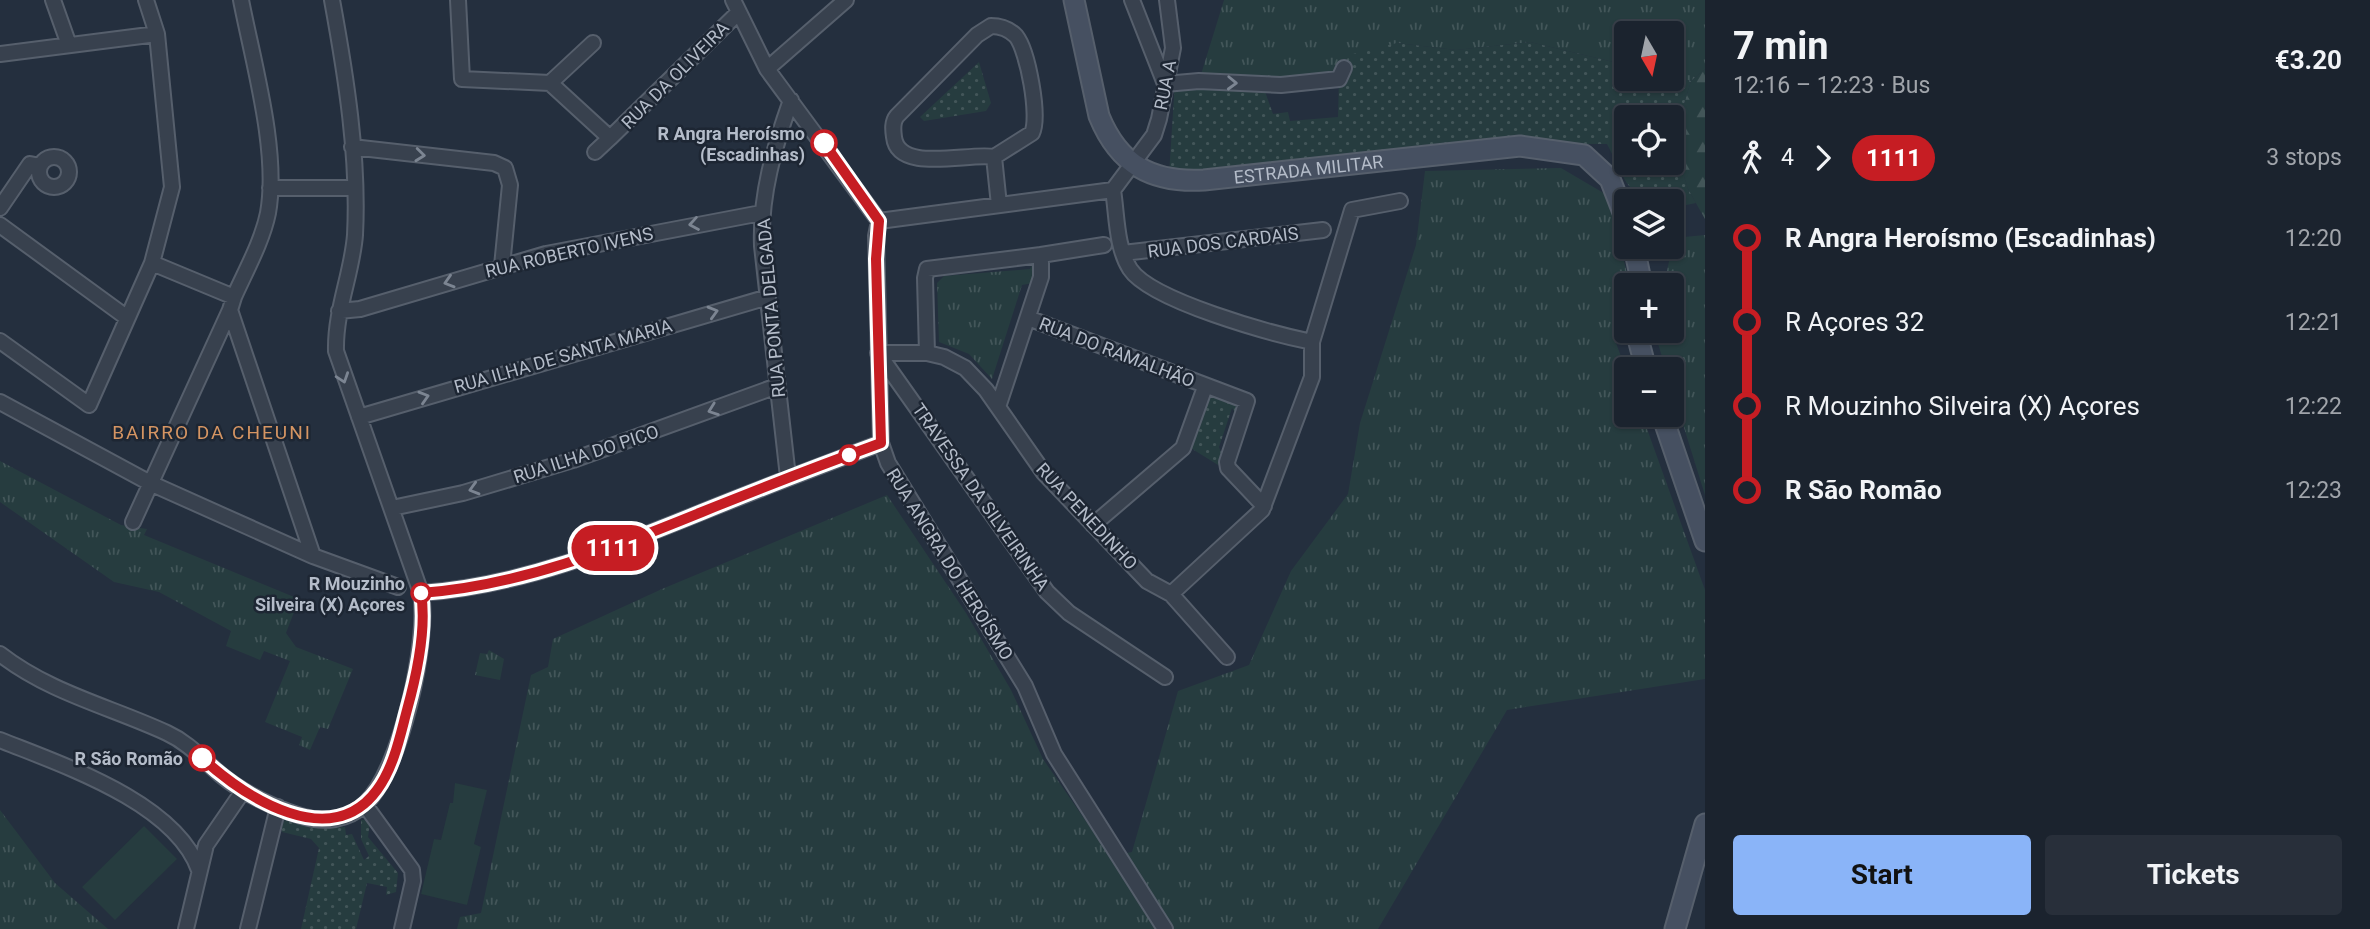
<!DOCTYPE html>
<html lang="en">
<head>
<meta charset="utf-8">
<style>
	:root { --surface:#1b232e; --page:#282f3a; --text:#f1f3f6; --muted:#a0a4aa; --line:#39404a; --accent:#8ab4f8 }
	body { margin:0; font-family:Roboto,sans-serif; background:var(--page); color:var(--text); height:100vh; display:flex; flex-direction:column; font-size:26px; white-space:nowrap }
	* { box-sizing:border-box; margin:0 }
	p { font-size:23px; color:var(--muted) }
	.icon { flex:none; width:38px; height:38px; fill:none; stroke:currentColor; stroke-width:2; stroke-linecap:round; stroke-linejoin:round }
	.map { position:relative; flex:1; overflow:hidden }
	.sheet { display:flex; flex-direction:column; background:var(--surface); width:665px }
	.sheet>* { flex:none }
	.badge { padding:0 14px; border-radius:23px; font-size:24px; line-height:46px }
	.needle { width:46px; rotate:171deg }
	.controls { position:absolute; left:1614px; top:21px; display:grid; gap:14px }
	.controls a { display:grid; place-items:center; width:70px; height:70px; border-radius:7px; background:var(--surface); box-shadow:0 2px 5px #0004,0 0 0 2px var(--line); font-size:35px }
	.map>.badge { position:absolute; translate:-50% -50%; box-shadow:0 0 0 4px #fff }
	.legs { display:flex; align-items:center; gap:10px; height:77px; padding:0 28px; font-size:23px }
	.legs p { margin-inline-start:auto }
	.head { display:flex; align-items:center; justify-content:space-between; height:119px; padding:0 28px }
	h1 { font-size:38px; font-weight:700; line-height:52px }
	.cta { display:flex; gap:14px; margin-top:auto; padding:14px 28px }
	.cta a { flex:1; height:80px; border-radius:7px; background:var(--accent); color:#111; font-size:28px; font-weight:700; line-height:80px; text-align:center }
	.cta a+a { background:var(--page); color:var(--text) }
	ul { padding:0 28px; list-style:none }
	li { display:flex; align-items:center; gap:24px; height:84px; font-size:26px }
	li i { display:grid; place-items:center; width:10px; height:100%; margin:0 9px; background:currentColor }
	li i::after { content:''; width:18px; height:18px; margin:-9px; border:5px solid; border-radius:50%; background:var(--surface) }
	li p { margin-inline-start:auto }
	li:first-child i { background:linear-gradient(#0000 50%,currentColor 0) }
	li:last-child i { background:linear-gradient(currentColor 50%,#0000 0) }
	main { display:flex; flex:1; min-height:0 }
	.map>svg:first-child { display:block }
	.grass { fill:url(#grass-tufts) }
	.forest { fill:url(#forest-firs) }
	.garden { fill:url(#garden-dots); fill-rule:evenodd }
	.pitch { fill:#263c3f }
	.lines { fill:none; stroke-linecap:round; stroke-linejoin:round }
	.street-casing { stroke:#565f6c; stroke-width:18 }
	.secondary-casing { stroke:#565f6c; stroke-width:23 }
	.street { stroke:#38414e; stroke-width:14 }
	.secondary { stroke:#465061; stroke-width:19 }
	.oneway { stroke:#7c8592 }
	.line-1-casing { stroke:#fff; stroke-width:16 }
	.line-1 { stroke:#c61d23; stroke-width:10 }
	.stop-1-dot { fill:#fff; stroke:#c61d23; stroke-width:3.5 }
	.labels { text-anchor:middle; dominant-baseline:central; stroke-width:5; stroke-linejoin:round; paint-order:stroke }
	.street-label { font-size:18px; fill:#b4bcc9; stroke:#1d2633 }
	.stop-label { font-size:18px; font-weight:bold; fill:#b4bcc9; stroke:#1d2633; text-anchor:end }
	.neighbourhood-label { font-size:19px; letter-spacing:2px; fill:#d59563; stroke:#1d2633 }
</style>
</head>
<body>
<main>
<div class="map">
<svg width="1705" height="929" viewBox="0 0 1705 929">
	<defs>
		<pattern id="grass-tufts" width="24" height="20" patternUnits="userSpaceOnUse" patternTransform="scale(1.75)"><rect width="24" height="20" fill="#263c3f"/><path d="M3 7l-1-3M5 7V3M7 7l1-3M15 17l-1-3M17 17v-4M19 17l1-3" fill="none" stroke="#435659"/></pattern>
		<pattern id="forest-firs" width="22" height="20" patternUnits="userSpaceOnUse" patternTransform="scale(1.75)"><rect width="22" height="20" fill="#263c3f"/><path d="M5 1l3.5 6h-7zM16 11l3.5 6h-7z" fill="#435659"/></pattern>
		<pattern id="garden-dots" width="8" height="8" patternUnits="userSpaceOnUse" patternTransform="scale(1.75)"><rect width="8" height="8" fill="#263c3f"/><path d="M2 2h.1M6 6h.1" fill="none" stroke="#435659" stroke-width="1.8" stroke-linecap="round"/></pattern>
	</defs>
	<rect width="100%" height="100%" fill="#242f3e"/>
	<path class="grass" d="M 1224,0 L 1705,0 L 1705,69 L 1691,81 L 1671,76 L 1671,33 L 1626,33 L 1626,65 L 1530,42 L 1456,50 L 1397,43 L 1344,68 L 1293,84 L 1199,81 Z
		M 1561,168 L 1607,195 L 1628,277 L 1616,343 L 1626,370 L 1626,415 L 1642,415 L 1705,590 L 1705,679 L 1507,710 L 1378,929 L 457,929 L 460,917 L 481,913 L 531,675 L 548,667 L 553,639 L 662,589 L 887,495 L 966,613 L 1011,690 L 1043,759 L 1110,856 L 1132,852 L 1178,691 L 1249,665 L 1291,571 L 1348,494 L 1360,423 L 1416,245 L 1425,171 Z
		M 1705,235 L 1705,495 L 1671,386 L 1671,369 L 1666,369 L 1654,331 L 1671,331 L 1671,285 L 1664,285 L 1674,238 Z
		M 1032,265 L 1037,269 L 1033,283 L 1022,285 L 992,379 L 969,354 L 939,342 L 937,283 L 944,276 L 1030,269 Z
		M 0,461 L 121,525 L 147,529 L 144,535 L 299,599 L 286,633 L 296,647 L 353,669 L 328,729 L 320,727 L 310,750 L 299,745 L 302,737 L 265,722 L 290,661 L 264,651 L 260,660 L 226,646 L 231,631 L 159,592 L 114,582 L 0,502 Z
		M 489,650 L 504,659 L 500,680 L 475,675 L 480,653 L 487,654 Z
		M 0,810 L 55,883 L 108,929 L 0,929 Z"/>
	<path class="forest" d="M 1705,69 L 1705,219 L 1688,189 L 1673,140 L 1691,81 Z"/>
	<path class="garden" d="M 1530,42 L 1626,65 L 1626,79 L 1671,76 L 1691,81 L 1673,140 L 1688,189 L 1696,203 L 1671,208 L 1671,201 C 1626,201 1626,180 1607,144 L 1465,143 L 1169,175 L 1175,81 L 1262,83 L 1273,114 L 1288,112 L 1290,121 L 1338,117 L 1339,79 L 1349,55 L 1397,43 L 1456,50 ZM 1626,117 L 1671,117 L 1671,163 L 1626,163 Z
		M 979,62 L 991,103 L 986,111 L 924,121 L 920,117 Z
		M 1210,394 L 1238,403 L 1237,415 L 1232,408 L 1219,447 L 1223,458 L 1223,468 L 1189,447 Z
		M 285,820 L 324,828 L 345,827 L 346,835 L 352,834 L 364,860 L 369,856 L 361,839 L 361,820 L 366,820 L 370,823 L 368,837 L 398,873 L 396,892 L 386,895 L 387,887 L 367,883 L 356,929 L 301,929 L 319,848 L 311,839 L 282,832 L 281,826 Z"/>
	<path class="pitch" d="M 455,783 L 487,790 L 474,844 L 481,847 L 467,905 L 421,894 L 434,839 L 441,840 L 450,803 L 453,803 Z
		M 144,826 L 177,859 L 115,920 L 82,887 Z"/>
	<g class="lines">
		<defs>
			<path id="street" d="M 53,0 L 69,45
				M 458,0 L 462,79 L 550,83 L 610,138 L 739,12
				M 733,0 L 767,69 L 879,221 L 876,236 L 881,443 L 888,463 L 1025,686 L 1054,754 L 1165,929
				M 1132,0 L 1165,84 L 1199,81 L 1281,85 L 1339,79 L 1344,68
				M 991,26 C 1001,26 1009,29 1016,36 C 1028,51 1040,117 1032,133 L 994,157 C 970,152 898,174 894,137 C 893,130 892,122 897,116 L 977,35 Z
				M 0,54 L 157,34
				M 767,69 L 846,0
				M 550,83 L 593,43
				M 352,147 L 494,163 L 505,168 L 510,185 L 502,266
				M 595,152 L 610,138
				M 994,157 L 999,205
				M39 172a15 15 0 1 1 30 0a15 15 0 1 1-30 0Z
				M 270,188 L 354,188
				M 1113,190 C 1117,215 1116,247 1130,269 C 1151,301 1273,334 1312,342
				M 0,208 L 30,164 L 40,166
				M 879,221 L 1113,190 L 1154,135 L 1159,119 L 1173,48 L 1167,0
				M 0,225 L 126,317
				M 1123,253 L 1323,230
				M 1041,255 L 1104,245
				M 234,297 C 246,270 262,242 268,213 C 279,151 253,62 241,0
				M 339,311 L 360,309 L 546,254 L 761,213
				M 1028,318 L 1247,401 L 1227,462 L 1228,468 L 1264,506
				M 0,341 L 89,405 L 152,263 L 172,187 L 157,34 L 146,0
				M 878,353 L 927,353 L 944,357 L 965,368 L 986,390 L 1044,473 L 1147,581 L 1171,594 L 1227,657
				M 878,353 L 1047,592 L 1069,613 L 1165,677
				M 927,353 L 925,278 L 927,269 L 1041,255 L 1041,277 L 998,407
				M 0,402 L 150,483 L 313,556 L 230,310 L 234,297 L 152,263
				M 359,417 L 768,297
				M 788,477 L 762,246 C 760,195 774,148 791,100
				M 392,508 L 463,493 L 573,460 L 777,386
				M 133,522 L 230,310
				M 1093,525 L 1183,448 L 1205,387
				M 313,556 L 398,587
				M 421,593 C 521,586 614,548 707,510 C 764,487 823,465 881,443
				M 1171,594 L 1262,510 L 1312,377 L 1312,342 L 1352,210 L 1400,201
				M 0,654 C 50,693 111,707 167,733 C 189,743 203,760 221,775 C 244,794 273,807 301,816 C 323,823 348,821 365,804 C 401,770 429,641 421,593 L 336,351 C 335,310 352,274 355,235 C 359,158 346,76 332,0
				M 0,740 C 62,765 175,802 199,870
				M 365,805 L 412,870 L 413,881 L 402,929
				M 186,929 L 206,845 L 243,791
				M 248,929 L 278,807"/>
			<g id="secondary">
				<path id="s1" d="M 1074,0 L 1099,116 C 1119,165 1152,183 1204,180 L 1520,146 L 1584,155 L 1610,179 L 1626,220"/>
				<path d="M 1634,247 L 1642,285"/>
				<path d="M 1636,331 L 1646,369"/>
				<path d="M 1662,415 L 1705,541"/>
				<path d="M 1675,929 L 1705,824"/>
			</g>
		</defs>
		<use href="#street" class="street-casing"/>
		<use href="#secondary" class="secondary-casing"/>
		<use href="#street" class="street"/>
		<use href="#secondary" class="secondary"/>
	</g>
	<defs><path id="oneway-chevron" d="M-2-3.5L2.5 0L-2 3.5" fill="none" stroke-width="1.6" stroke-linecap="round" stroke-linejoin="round" transform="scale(1.75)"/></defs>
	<g class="oneway">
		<use href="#oneway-chevron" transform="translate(1232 83) rotate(2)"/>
		<use href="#oneway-chevron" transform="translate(420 155) rotate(6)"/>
		<use href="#oneway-chevron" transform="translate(694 224) rotate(170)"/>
		<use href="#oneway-chevron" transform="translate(449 282) rotate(163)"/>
		<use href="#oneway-chevron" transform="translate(713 312) rotate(-16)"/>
		<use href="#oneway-chevron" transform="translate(343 378) rotate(71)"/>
		<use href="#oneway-chevron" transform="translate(424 397) rotate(-17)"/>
		<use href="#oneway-chevron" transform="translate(713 410) rotate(160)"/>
		<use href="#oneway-chevron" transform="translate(474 489) rotate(164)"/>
	</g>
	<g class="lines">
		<defs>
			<path id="line-1" d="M 202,758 C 246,798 331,853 377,790 C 394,767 400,736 407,710 C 417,674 427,629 421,593 C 520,586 611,549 702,512 C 761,488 821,465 881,443 L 876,259 L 879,221 L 824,143"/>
		</defs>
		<use href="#line-1" class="line-1-casing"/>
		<use href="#line-1" class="line-1"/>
	</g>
	<g class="stop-1-dot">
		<circle cx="824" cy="143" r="12"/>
		<circle cx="849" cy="455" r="9"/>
		<circle cx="421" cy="593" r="9"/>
		<circle cx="202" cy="758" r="12"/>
	</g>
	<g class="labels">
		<g class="street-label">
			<text transform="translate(675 75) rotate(-45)">RUA DA OLIVEIRA</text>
			<text transform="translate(1165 85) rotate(-79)">RUA A</text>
			<text stroke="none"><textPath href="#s1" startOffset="357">ESTRADA MILITAR</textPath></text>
			<text transform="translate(1223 242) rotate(-7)">RUA DOS CARDAIS</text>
			<text transform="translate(569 252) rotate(-13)">RUA ROBERTO IVENS</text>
			<text transform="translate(771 308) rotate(-95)">RUA PONTA DELGADA</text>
			<text transform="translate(1117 352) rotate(21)">RUA DO RAMALHÃO</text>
			<text transform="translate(563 356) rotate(-16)">RUA ILHA DE SANTA MARIA</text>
			<text transform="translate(586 454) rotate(-18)">RUA ILHA DO PICO</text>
			<text transform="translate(981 497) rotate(55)">TRAVESSA DA SILVEIRINHA</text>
			<text transform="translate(1087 516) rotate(47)">RUA PENEDINHO</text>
			<text transform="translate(950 564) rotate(58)">RUA ANGRA DO HEROÍSMO</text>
		</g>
		<g class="stop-label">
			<text x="805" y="133">R Angra Heroísmo<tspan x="805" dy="21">(Escadinhas)</tspan></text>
			<text x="405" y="583">R Mouzinho<tspan x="405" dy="21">Silveira (X) Açores</tspan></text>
			<text x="183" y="758">R São Romão</text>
		</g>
		<g class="neighbourhood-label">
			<text x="212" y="432">BAIRRO DA CHEUNI</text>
		</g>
	</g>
</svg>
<div class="controls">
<a><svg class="needle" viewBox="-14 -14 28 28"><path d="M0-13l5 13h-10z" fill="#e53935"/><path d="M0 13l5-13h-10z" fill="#a0a4aa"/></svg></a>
<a><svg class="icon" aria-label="locate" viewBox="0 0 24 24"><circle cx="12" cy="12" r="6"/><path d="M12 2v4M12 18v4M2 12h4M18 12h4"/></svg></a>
<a><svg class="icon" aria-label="layers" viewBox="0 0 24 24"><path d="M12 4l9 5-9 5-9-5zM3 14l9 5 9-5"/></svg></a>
<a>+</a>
<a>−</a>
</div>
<b class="badge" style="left:613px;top:548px;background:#c61d23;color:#fff">1111</b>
</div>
<section class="sheet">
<div class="head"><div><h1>7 min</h1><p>12:16 – 12:23 · Bus</p></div><b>€3.20</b></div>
<div class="legs"><svg class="icon" aria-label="walk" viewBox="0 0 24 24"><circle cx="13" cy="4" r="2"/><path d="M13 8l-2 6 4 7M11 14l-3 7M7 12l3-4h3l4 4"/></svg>4<svg class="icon" aria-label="forward" viewBox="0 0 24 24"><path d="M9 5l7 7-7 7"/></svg><b class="badge" style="background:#c61d23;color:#fff">1111</b><p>3 stops</p></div>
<ul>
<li><i style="color:#c61d23"></i><b>R Angra Heroísmo (Escadinhas)</b><p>12:20</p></li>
<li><i style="color:#c61d23"></i><span>R Açores 32</span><p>12:21</p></li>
<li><i style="color:#c61d23"></i><span>R Mouzinho Silveira (X) Açores</span><p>12:22</p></li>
<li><i style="color:#c61d23"></i><b>R São Romão</b><p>12:23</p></li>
</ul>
<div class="cta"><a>Start</a><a>Tickets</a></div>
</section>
</main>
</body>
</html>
